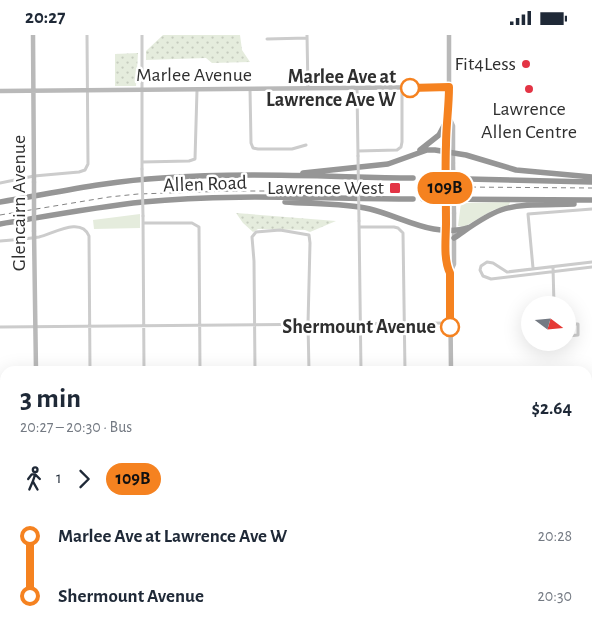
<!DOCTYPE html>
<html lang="en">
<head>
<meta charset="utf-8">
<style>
	:root { --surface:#fff; --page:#f2f2f3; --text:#1f2937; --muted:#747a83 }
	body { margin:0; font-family:"Alegreya Sans",sans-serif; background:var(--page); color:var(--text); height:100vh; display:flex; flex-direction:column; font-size:19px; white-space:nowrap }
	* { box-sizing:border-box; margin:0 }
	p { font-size:16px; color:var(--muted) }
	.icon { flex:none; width:28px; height:28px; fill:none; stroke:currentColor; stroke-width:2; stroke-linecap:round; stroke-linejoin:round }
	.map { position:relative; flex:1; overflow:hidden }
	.details { position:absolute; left:0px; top:331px; width:592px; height:271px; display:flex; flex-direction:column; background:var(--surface); border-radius:15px 15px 0 0; box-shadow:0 5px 20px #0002 }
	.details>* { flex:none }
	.badge { padding:0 10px; border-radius:16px; font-size:18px; line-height:32px }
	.needle { width:32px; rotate:106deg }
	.tools { position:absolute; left:521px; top:261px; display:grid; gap:10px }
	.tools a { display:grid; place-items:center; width:55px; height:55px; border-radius:50%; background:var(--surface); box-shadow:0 5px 20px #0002; font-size:25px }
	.map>.badge { position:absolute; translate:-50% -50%; box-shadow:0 0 0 2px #fff }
	.legs { display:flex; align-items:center; gap:8px; height:55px; padding:0 20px; font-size:16px }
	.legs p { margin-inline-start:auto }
	.overview { display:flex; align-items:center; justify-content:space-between; height:85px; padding:0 20px }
	h1 { font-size:28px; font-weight:600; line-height:38px }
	ul { padding:0 20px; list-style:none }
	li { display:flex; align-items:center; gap:18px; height:60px; font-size:19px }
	li i { display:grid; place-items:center; width:8px; height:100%; margin:0 6px; background:currentColor }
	li i::after { content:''; width:12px; height:12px; margin:-6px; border:4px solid; border-radius:50%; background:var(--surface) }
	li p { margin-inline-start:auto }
	li:first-child i { background:linear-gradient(#0000 50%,currentColor 0) }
	li:last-child i { background:linear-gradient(currentColor 50%,#0000 0) }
	.status { display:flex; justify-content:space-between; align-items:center; height:35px; padding:0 25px; background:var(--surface); direction:ltr }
	.status svg { height:14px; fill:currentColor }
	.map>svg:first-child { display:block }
	.grass { fill:#e5ecdd }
	.park { fill:url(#park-dots) }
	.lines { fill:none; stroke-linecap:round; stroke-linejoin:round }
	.street { stroke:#ccc; stroke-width:3 }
	.secondary { stroke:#b9b9b9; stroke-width:4.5 }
	.highway { stroke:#969696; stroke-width:5.5 }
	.rail { stroke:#848484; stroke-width:1; stroke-dasharray:5 4; stroke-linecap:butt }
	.street-bridge { stroke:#ccc; stroke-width:3 }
	.secondary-bridge { stroke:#b9b9b9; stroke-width:4.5 }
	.line-1-casing { stroke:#fff; stroke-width:11 }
	.line-1 { stroke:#f58220; stroke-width:8 }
	.poi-dot { fill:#e33445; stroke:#fff; stroke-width:2 }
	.stop-1-dot { fill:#fff; stroke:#f58220; stroke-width:2.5 }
	.labels { text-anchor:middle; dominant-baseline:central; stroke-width:5; stroke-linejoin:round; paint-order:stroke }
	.poi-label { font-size:20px; fill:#2f2f2f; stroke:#fff; text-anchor:end }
	.street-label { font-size:20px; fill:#2f2f2f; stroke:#fff }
	.stop-label { font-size:20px; font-weight:bold; fill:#2f2f2f; stroke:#fff; text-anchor:end }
</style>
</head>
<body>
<div class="status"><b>20:27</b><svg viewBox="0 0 49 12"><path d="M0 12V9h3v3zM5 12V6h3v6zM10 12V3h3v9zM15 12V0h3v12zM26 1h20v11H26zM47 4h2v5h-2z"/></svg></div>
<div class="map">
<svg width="592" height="602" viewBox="0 0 592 602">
	<defs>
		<pattern id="park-dots" width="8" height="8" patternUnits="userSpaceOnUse" patternTransform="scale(1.25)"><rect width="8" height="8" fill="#e5ecdd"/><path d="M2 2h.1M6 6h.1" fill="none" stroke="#c5cbbe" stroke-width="1.8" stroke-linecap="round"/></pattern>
	</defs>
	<rect width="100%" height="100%" fill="#fff"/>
	<path class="grass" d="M 510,167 L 509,170 L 493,175 L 464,192 L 458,191 L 461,168 Z
		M 140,179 L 140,193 L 94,194 L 93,185 Z"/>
	<path class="park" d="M 163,0 L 240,0 L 242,15 L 250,27 L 212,28 L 206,23 L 146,25 L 146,16 Z
		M 138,18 L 136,51 L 115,51 L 115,19 Z
		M 236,178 L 336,186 L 310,197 L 305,195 L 258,194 L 253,197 L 243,188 Z"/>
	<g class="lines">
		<path class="street" d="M 142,0 L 142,134
			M 307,0 L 308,54
			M 267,4 L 307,3
			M 250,54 L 251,108 L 253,113 L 258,114 L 292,114 L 306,110
			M 357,54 L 358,121
			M 358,116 L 397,115 L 401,112 L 402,107 L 402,53
			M 142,127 L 189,126 L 195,124 L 197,55
			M 0,148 L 34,141 L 79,137 L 85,135 L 88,129 L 87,0
			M 143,181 L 144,336
			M 359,186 L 361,336
			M 143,188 L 192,188 L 199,192 L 200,336
			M 359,192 L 394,192 L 398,193 L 403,198 L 405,336
			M 0,206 C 13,205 26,204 39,202 C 53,199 81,181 89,201 L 90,336
			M 592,227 L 507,237 L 493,228 L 487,227 L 481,231 L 480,235 L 483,241 L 491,244 L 592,232
			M 553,232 L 554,270
			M 533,233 L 528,179 L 592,174
			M 568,289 L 578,289 L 578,300 L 568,301
			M 0,292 L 450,288
			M 255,336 L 254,226 L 252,202 L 256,197 L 280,195 L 309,200 L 310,208 L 308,289 L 309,336
			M 588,355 L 588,363
			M 588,409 L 592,407
			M 0,426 L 5,426
			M 588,465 L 592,462
			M 588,535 L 592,532
			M 0,561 L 5,561
			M 92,598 L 92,602
			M 147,598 L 147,602
			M 201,598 L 201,602
			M 256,598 L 256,602
			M 316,598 L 316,602
			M 361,598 L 361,602
			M 406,598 L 406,602
			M 509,598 L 509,602
			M 560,598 L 560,602"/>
		<path class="secondary" d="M 33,0 L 34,147
			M 0,56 L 449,52
			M 449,82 L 453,91 L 453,128
			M 445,137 L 446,91 L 449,81 L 449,0
			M 446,178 L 447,231 L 450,238 L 451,336
			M 34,196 L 36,336
			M 450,238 L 454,229 L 454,178
			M 37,598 L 38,602
			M 453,598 L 453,602"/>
		<path class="highway" d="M 420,115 L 439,100 L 449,81
			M 303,138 L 388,129 L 427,115 L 435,115 L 466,120 L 516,135 L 592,142
			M 425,143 L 592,147
			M 423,164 L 592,165
			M 0,167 C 54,158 107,146 162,143 C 245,137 329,142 413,143
			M 285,167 C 312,169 344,168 370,174 C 403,182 435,204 470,192
			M 0,189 C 48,181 95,172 143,167 C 231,158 325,164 413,164
			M 454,203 C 469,193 484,181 501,175 C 521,168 552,170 574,169"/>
		<path class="rail" d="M 462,152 L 592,153
			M 0,180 L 109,162 L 138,159 L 232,156 L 331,156"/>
		<path class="street-bridge" d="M 358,121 L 359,186
			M 142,134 L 143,181"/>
		<path class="secondary-bridge" d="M 453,128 L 454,178
			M 445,137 L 446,178
			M 34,147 L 34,196"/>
	</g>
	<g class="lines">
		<defs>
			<path id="line-1" d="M 410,53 L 449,52 C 449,72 446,91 446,110 C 445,136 446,162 446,188 C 446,203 443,224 450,238 L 450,292"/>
		</defs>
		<use href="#line-1" class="line-1-casing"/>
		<use href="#line-1" class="line-1"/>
	</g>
	<g class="poi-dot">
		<circle cx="526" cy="29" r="5"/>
		<circle cx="529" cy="54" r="5"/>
		<rect x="389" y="147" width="12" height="12" rx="2.5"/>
	</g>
	<g class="stop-1-dot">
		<circle cx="410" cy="53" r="9"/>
		<circle cx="450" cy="292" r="9"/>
	</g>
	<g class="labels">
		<g class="poi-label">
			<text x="516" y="29">Fit4Less</text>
			<text x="529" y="74" text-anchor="middle">Lawrence<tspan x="529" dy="23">Allen Centre</tspan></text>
			<text x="384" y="153">Lawrence West</text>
		</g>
		<g class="street-label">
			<text x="194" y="40">Marlee Avenue</text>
			<text transform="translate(205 149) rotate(-2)">Allen Road</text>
			<text transform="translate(19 168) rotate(-90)">Glencairn Avenue</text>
		</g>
		<g class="stop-label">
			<text x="396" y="42">Marlee Ave at<tspan x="396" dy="23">Lawrence Ave W</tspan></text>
			<text x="436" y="292">Shermount Avenue</text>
		</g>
	</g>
</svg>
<div class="tools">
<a><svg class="needle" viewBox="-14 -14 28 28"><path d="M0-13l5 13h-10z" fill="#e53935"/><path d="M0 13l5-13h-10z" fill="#747a83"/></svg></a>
</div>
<b class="badge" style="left:445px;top:153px;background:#f58220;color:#111">109B</b>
<section class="details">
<div class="overview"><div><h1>3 min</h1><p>20:27 – 20:30 · Bus</p></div><b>$2.64</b></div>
<div class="legs"><svg class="icon" aria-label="walk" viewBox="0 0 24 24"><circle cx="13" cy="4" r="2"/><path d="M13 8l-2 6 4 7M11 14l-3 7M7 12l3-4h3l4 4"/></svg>1<svg class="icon" aria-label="forward" viewBox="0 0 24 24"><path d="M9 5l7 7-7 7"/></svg><b class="badge" style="background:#f58220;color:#111">109B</b></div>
<ul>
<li><i style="color:#f58220"></i><b>Marlee Ave at Lawrence Ave W</b><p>20:28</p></li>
<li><i style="color:#f58220"></i><b>Shermount Avenue</b><p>20:30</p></li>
</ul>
</section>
</div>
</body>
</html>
